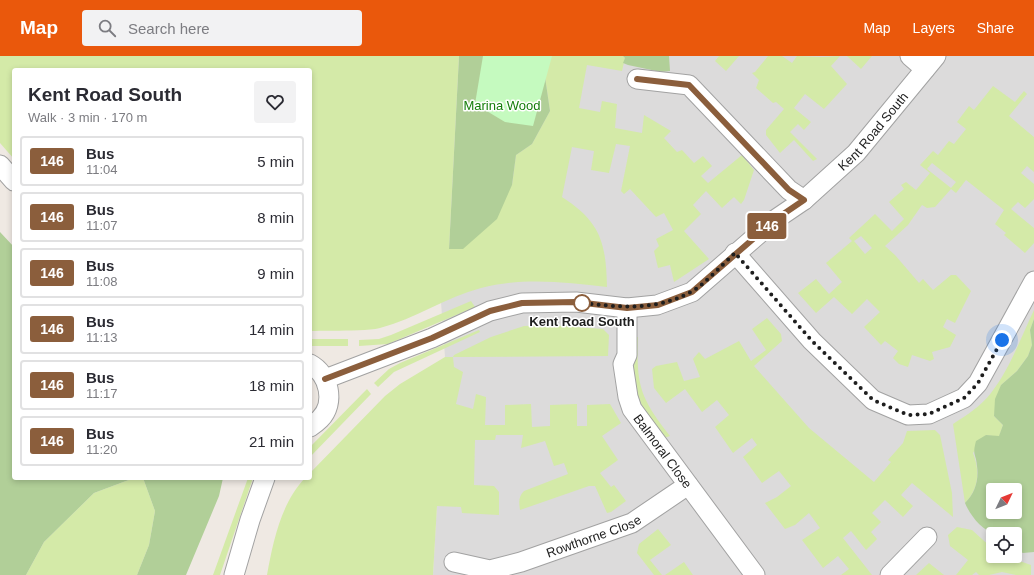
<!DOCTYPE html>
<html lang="en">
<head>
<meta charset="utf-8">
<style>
	:root { --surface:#fff; --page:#f2f2f3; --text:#2b2b33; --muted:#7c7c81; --line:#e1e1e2; --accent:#ea580c }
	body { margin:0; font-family:Helvetica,sans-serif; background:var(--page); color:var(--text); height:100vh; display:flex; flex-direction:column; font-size:15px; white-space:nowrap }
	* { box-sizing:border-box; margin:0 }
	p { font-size:13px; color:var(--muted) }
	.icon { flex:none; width:22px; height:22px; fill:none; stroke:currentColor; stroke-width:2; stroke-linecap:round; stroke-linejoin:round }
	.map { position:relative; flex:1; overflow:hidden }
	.side { position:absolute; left:12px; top:12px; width:300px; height:412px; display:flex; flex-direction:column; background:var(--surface); border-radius:4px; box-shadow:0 2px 6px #0003 }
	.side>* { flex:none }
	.badge { padding:0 8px; border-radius:3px; font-size:14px; line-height:26px }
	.needle { width:26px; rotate:47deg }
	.fabs { position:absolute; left:986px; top:427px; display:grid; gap:8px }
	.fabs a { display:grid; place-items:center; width:36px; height:36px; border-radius:4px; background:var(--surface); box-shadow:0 2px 6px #0003; font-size:20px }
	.you { position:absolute; width:20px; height:20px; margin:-10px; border:3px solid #fff; border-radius:50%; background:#1a73e8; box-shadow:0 0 0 6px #1a73e833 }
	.map>.badge { position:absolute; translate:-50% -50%; box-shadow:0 0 0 2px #fff }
	.round { display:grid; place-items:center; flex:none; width:42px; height:42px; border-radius:4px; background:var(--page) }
	.summary { display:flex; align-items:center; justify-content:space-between; height:68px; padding:0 16px }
	h1 { font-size:19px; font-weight:600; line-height:30px }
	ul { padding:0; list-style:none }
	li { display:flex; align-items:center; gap:12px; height:50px; margin:0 8px 6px; padding:0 8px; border:2px solid var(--line); border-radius:4px }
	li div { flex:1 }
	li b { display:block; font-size:15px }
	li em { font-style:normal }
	li .badge { min-width:44px; font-weight:700; text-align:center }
	header { display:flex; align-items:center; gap:24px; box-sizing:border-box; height:56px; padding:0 20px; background:var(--accent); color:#fff }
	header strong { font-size:19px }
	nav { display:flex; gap:22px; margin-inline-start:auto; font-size:14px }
	.search { width:280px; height:36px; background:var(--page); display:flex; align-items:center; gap:10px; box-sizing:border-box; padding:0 14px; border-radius:4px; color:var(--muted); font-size:15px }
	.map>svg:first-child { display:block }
	.residential { fill:#dcdbdb; fill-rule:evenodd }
	.grass { fill:#d4eaa8; fill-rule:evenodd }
	.forest { fill:#b1cf98; fill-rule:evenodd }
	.park { fill:#c5fabf }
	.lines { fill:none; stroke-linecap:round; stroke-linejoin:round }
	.street-casing { stroke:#a2a2a2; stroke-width:21 }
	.street { stroke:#fff; stroke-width:19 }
	.line-casing { stroke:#fff; stroke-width:9 }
	.line { stroke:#8b5e3c; stroke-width:6 }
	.walk { stroke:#1e1e1e; stroke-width:4; stroke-dasharray:0 7.2 }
	.stop-dot { fill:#fff; stroke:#8b5e3c; stroke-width:2 }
	.labels { text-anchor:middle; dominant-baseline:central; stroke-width:3; stroke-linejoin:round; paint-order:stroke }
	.park-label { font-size:13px; fill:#147d0a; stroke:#fff }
	.street-label { font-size:13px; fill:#1e1e1e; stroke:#fff }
	.stop-label { font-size:13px; font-weight:bold; fill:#1e1e1e; stroke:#fff }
</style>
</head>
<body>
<header>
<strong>Map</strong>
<div class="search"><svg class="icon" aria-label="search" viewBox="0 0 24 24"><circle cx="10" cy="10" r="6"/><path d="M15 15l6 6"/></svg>Search here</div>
<nav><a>Map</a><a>Layers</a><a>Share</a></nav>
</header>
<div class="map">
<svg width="1034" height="519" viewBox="0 0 1034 519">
	<rect width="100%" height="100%" fill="#efe9e3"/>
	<path class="residential" d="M 538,0 L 1034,0 L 1034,519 L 433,519 L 445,301 L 441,246 ZM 993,434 L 1015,434 L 1015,456 L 993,456 ZM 993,478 L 1015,478 L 1015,500 L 993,500 Z"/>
	<path class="grass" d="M 0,0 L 459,0 L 449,193 L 512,129 L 516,99 L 532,88 L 550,55 L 545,21 L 538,0 L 623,0 L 625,2 L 622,15 L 587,9 L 579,52 L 600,56 L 602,45 L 617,48 L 615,72 L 642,77 L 644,59 L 671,75 L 664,82 L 677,96 L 682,94 L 694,107 L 703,100 L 712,110 L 701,120 L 708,127 L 742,99 L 754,114 L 744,144 L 741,148 L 734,141 L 722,152 L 706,135 L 693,149 L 701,158 L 684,175 L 709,203 L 674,226 L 670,209 L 658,212 L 654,195 L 659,190 L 656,183 L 673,174 L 664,157 L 656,161 L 630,133 L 624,138 L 621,135 L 630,90 L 616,88 L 609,117 L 591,114 L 594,95 L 572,91 L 562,141 C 601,166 606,187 607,231 C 565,226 523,221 481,232 C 446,241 415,263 380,272 C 363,276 329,274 310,275 L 310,14 L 14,14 L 14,103 L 0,87 Z
		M 719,0 L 739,0 L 726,15 L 715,5 Z
		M 768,0 L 782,0 L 792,7 L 797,0 L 822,1 L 840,0 L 831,10 L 847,28 L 824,53 L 805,38 L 794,52 L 811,66 L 804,74 L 798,68 L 790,76 L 817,103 L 813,105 L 794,84 L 780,97 L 766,79 L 766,74 L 784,53 L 776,46 L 773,47 L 756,32 L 759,24 L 752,17 L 755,16 Z
		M 847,0 L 872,0 L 861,13 Z
		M 993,30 L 1015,46 L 1024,35 L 1027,38 L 1009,60 L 1034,81 L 1034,116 L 1027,110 L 1021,117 L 1034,128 L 1034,143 L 1025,152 L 1018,146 L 1011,153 L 1034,172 L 1034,187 L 1025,197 L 1004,179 L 1006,177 L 995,168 L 1004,154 L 966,124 L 956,137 L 951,133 L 935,151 L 927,152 L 922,149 L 908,169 L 885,190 L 895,199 L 919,227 L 923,223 L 933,234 L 951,219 L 956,219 L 971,235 L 955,267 L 947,263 L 943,271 L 956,279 L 950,291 L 932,296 L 934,303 L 930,305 L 912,299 L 908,311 L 899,308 L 893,302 L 898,295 L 885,285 L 881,289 L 864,271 L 880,256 L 867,243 L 852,258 L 834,241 L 816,257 L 798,237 L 816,223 L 829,238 L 842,226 L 826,207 L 852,185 L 849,182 L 875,158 L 892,175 L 904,163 L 889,146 L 904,133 L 901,129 L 906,126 L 916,134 L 930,117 L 920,109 L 933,95 L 938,99 L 949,85 L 954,88 L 966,73 L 957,66 L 969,50 L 974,54 ZM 932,107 L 956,126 L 951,132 L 927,113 ZM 861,180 L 872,192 L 865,198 L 854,185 Z
		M 471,245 L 475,251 L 388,288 L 359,290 L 359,284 L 379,283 L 391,279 Z
		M 1034,254 L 1034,263 L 1030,274 L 1032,289 L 1028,300 L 1017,315 L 1001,329 L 994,360 L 1003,369 L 999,381 L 986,379 L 973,397 C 980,415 979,433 965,447 L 953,368 C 967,359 981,350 991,337 C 1010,313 1021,281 1034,254 Z
		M 767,262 L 781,278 L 782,285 L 754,310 L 809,372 L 874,426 L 891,406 L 888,404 L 903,387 L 907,375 L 935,374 L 940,379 L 952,437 L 953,461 L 912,427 L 901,439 L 913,450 L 903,461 L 885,444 L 872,457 L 881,466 L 871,476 L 877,483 L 866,494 L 851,475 L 843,482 L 872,519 L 841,519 L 849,513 L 838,500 L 823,512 L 802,484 L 820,472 L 809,457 L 795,469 L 785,473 L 765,447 L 777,441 L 791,430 L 779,415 L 762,427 L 743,401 L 757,389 L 752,382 L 733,397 L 715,371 L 729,359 L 717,344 L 702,356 L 685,333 L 666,347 L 654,332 L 652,313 L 656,310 L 677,306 L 684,325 L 700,321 L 693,303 L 699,296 L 705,303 L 739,285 L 751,305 L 766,294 L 752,273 Z
		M 549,269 L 603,273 L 609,279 L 608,300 L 453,301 L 454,311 L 463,316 L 456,348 L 473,353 L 476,338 L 486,341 L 485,369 L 505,369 L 505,349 L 531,348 L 532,371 L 550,370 L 550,349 L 577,348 L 577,370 L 587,370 L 587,349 L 610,348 L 621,367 L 602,380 L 618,404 L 600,417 L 611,431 L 614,429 L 626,445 L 611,456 L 607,457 L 595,430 L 589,430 L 520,454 C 519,446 518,441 524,435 L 568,418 L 564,407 L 554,410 L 545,385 L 521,392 L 523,379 L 496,379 L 495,384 L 475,384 L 474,429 L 494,430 L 499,436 L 499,459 L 462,457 L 461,451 L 437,450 L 433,519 L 267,519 C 273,486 281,447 305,422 L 310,422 L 310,417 L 385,340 L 400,328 L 445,301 L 453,301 L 454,299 L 491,281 L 524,270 Z
		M 479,274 L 480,276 L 394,316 L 378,331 L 374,327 L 389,313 L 400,307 Z
		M 633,281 L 638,281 C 636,329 640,342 670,380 L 664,382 L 644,354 L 634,331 Z
		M 310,283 L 348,283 L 348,290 L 310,290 Z
		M 367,333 L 371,338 L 310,401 L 310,391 Z
		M 134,422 L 143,422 L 155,455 L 149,489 L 137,519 L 26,519 L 44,486 L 94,437 Z
		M 248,422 L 253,422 L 220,519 L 213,519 Z
		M 957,471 L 972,474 L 993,493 L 993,500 L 1005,500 L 1031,509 L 1031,519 L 1016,519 L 1002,516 L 989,519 L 979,519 L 976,516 L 972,519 L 956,519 L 968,504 L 950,490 L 948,479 Z
		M 658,473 L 671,489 L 650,504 L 662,519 L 654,519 L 637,497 L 639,488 Z
		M 684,506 L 693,519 L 665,519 Z
		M 929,507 L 944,519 L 916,519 Z"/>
	<path class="forest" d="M 459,0 L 538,0 L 545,21 L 550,55 L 532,88 L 516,99 L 512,129 L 497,163 L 463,193 L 449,193 Z
		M 623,0 L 669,0 L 670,15 L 661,16 L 628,9 L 623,7 L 625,2 Z
		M 0,176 L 14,191 L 14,422 L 134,422 L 94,437 L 44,486 L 26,519 L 0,519 Z
		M 1034,263 L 1034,496 L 1023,497 L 1015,493 L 1015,478 C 1009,478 1001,479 996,478 C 982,475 970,459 965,447 C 975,437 979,424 977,410 C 976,397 972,400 976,385 L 986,379 L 999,380 L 1003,369 L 994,360 L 995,343 L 1001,329 L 1017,315 L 1028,300 L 1032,289 L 1030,274 ZM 993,434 L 1015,434 L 1015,456 L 993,456 Z
		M 143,422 L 223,422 L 219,440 L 186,519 L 137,519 L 149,489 L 155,455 Z"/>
	<path class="park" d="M 483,0 L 552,0 L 533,70 L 505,66 L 475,48 Z"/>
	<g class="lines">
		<defs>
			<g id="street">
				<path d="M 910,0 L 925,13"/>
				<path d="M 637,23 L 689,29 L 789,134 L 804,144"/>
				<path d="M 0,109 L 14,125"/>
				<path d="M 735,197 L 812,285 L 873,344 L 908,359 L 929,358 L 964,342 L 978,327 L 1034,225"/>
				<path id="s1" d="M 627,252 L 627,299 L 623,308 L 628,341 L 632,353 L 755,519"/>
				<path d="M 310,308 C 329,318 336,347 320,363 C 317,366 313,369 310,371"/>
				<path id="s2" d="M 325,323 L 432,282 L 490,255 L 522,247 L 576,246 L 627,252 L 657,249 L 692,236 L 776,163 L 804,144 L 856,97 L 936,0"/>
				<path id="s3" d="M 454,506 L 490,514 L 521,506 L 632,467 L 688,429"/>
				<path d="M 234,519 L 250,464 L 265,422"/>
				<path d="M 890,519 L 927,481"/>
			</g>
		</defs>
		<use href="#street" class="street-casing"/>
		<use href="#street" class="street"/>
	</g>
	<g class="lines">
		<defs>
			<path id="line" d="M 325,323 L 432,282 L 490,255 L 522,247 L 576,246 L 627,252 L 658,249 L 692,236 L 776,163 L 804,144 L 789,134 L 689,29 L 637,23"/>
		</defs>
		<use href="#line" class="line-casing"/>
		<use href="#line" class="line"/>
		<path class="walk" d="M 582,247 L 576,246 C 616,251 654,256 691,236 C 704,229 723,208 735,197 L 812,285 L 873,344 L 908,359 L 929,358 L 964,342 L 978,327 L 1002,284"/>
	</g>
	<circle class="stop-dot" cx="582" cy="247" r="8"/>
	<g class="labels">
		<g class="park-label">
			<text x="502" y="49">Marina Wood</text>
		</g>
		<g class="street-label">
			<text stroke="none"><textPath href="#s2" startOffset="627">Kent Road South</textPath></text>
			<text stroke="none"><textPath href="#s1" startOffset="155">Balmoral Close</textPath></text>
			<text stroke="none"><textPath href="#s3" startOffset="146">Rowthorne Close</textPath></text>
		</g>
		<g class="stop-label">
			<text x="582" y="265">Kent Road South</text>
		</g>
	</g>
</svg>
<div class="fabs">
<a><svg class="needle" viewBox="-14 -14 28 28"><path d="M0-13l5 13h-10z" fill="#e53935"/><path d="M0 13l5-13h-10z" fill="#7c7c81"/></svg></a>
<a><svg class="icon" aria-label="locate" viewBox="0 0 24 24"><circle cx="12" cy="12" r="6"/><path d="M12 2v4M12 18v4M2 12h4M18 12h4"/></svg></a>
</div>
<div class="you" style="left:1002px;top:284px"></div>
<b class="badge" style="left:767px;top:170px;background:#8b5e3c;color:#fff">146</b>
<section class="side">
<div class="summary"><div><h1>Kent Road South</h1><p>Walk · 3 min · 170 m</p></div><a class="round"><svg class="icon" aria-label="heart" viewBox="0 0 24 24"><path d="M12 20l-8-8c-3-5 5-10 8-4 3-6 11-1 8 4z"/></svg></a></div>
<ul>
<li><span class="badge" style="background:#8b5e3c;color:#fff">146</span><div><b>Bus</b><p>11:04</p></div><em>5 min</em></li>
<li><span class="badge" style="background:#8b5e3c;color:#fff">146</span><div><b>Bus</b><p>11:07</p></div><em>8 min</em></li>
<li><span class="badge" style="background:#8b5e3c;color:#fff">146</span><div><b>Bus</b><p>11:08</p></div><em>9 min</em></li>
<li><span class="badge" style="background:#8b5e3c;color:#fff">146</span><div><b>Bus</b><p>11:13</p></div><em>14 min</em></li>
<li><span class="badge" style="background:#8b5e3c;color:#fff">146</span><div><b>Bus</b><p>11:17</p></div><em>18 min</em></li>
<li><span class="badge" style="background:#8b5e3c;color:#fff">146</span><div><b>Bus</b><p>11:20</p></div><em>21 min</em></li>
</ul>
</section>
</div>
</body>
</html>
